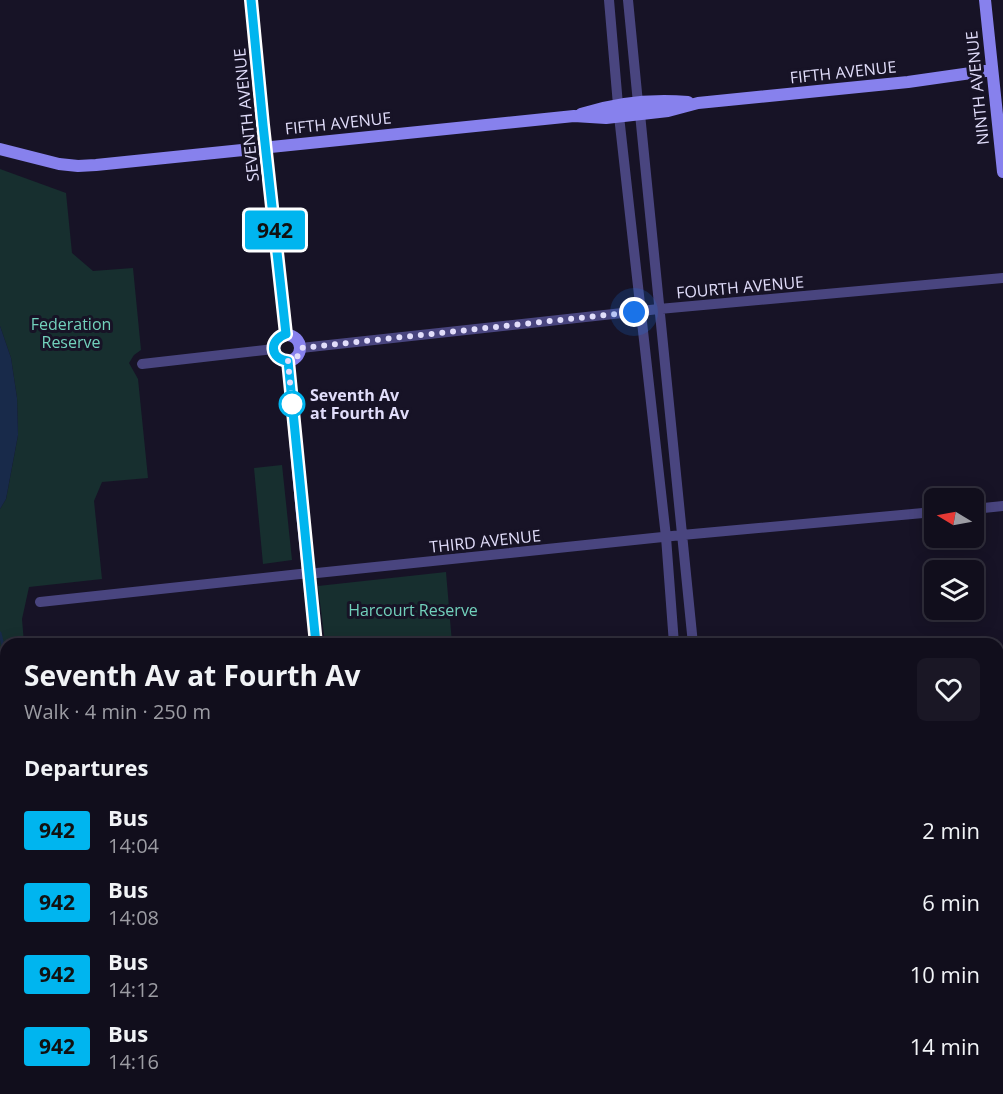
<!DOCTYPE html>
<html lang="en">
<head>
<meta charset="utf-8">
<style>
	:root { --surface:#110e1c; --page:#1a1725; --text:#f1f3f6; --muted:#9c9ca3; --line:#302e3b }
	body { margin:0; font-family:"Open Sans",sans-serif; background:var(--page); color:var(--text); height:100vh; display:flex; flex-direction:column; font-size:22px; white-space:nowrap }
	* { box-sizing:border-box; margin:0 }
	p { font-size:20px; color:var(--muted) }
	.icon { flex:none; width:33px; height:33px; fill:none; stroke:currentColor; stroke-width:2; stroke-linecap:round; stroke-linejoin:round }
	.map { position:relative; flex:1; overflow:hidden }
	.panel { position:absolute; left:0px; top:638px; width:1004px; height:458px; display:flex; flex-direction:column; background:var(--surface); border-radius:18px 18px 0 0; box-shadow:0 3px 15px #0003,0 0 0 2px var(--line) }
	.panel>* { flex:none }
	.badge { padding:0 12px; border-radius:4px; font-size:21px; line-height:39px }
	.needle { width:39px; rotate:280deg }
	.controls { position:absolute; left:924px; top:488px; display:grid; gap:12px }
	.controls a { display:grid; place-items:center; width:60px; height:60px; border-radius:9px; background:var(--surface); box-shadow:0 3px 15px #0003,0 0 0 2px var(--line); font-size:30px }
	.you { position:absolute; width:30px; height:30px; margin:-15px; border:4px solid #fff; border-radius:50%; background:#1a73e8; box-shadow:0 0 0 9px #1a73e833 }
	.map>.badge { position:absolute; translate:-50% -50%; box-shadow:0 0 0 3px #fff }
	h2 { padding:0 24px; font-size:22px; line-height:54px }
	.round { display:grid; place-items:center; flex:none; width:63px; height:63px; border-radius:9px; background:var(--page) }
	.headline { display:flex; align-items:center; justify-content:space-between; height:102px; padding:0 24px }
	h1 { font-size:28px; font-weight:700; line-height:45px }
	ul { padding:0; list-style:none }
	li { display:flex; align-items:center; gap:18px; height:72px; padding:0 24px }
	li div { flex:1 }
	li b { display:block; font-size:22px }
	li em { font-style:normal }
	li .badge { min-width:66px; font-weight:700; text-align:center }
	.map>svg:first-child { display:block }
	.green { fill:#172f2f }
	.water { fill:#182a4a }
	.lines { fill:none; stroke-linecap:round; stroke-linejoin:round }
	.stream { stroke:#182a4a; stroke-width:3 }
	.street { stroke:#49457f; stroke-width:10 }
	.secondary { stroke:#8781ed; stroke-width:12 }
	.line-casing { stroke:#fff; stroke-width:14 }
	.line { stroke:#00b5ef; stroke-width:9 }
	.walk { stroke:#e1ddfa; stroke-width:6; stroke-dasharray:0 10.8 }
	.stop-dot { fill:#fff; stroke:#00b5ef; stroke-width:3 }
	.labels { text-anchor:middle; dominant-baseline:central; stroke-width:6; stroke-linejoin:round; paint-order:stroke }
	.street-label { font-size:16px; fill:#e1ddfa; stroke:#171326 }
	.park-label { font-size:16px; fill:#72d1bc; stroke:#171326 }
	.stop-label { font-size:16px; font-weight:bold; fill:#e1ddfa; stroke:#171326; text-anchor:start }
</style>
</head>
<body>
<div class="map">
<svg width="1003" height="1094" viewBox="0 0 1003 1094">
	<rect width="100%" height="100%" fill="#171326"/>
	<path class="green" d="M 0,169 L 66,193 L 72,253 L 93,271 L 133,268 L 141,350 L 134,355 L 129,363 L 138,379 L 148,478 L 102,482 L 94,501 L 102,579 L 29,587 L 22,619 L 24,643 L 6,644 L 6,744 L 0,757 L 0,509 L 6,499 L 18,435 L 17,398 L 11,358 L 0,326 Z
		M 282,465 L 292,560 L 263,564 L 254,468 Z
		M 446,572 L 452,643 L 325,643 L 318,586 Z"/>
	<path class="water" d="M 0,326 L 11,358 L 17,398 L 18,435 L 6,499 L 0,509 Z"/>
	<g class="lines">
		<path class="stream" d="M 0,633 L 6,658
			M 0,729 L 6,712
			M 0,934 L 2,944 L 6,951
			M 66,1089 L 67,1094"/>
		<path class="street" d="M 251,0 L 265,147
			M 609,0 L 618,105
			M 628,0 L 638,103
			M 640,114 L 693,644
			M 619,116 L 666,537 L 674,644
			M 301,348 L 659,309 L 1003,278
			M 142,364 L 274,349
			M 974,509 L 1003,506
			M 40,602 L 300,574 L 317,573 L 682,535 L 934,512
			M 998,735 L 1003,734
			M 0,830 L 6,830
			M 998,963 L 1003,962
			M 0,1060 L 6,1059"/>
		<path class="secondary" d="M 985,0 L 1003,172
			M 581,114 C 615,103 652,99 688,102
			M 265,147 L 286,334
			M 0,149 L 59,164 L 78,166 L 96,165 L 574,116 L 606,118 L 668,111 L 698,103 L 908,82 L 992,70
			M274 348a13 13 0 1 1 26 0a13 13 0 1 1-26 0Z
			M 288,361 L 302,514 L 316,644
			M 350,1094 L 352,1089"/>
	</g>
	<g class="lines">
		<defs>
			<path id="line" d="M 251,0 L 263,125 L 286,334 C 268,340 270,359 288,361 L 316,644"/>
		</defs>
		<use href="#line" class="line-casing"/>
		<use href="#line" class="line"/>
		<path class="walk" d="M 292,404 L 288,361 C 296,360 300,355 301,348 L 634,312"/>
	</g>
	<circle class="stop-dot" cx="292" cy="404" r="12"/>
	<g class="labels">
		<g class="street-label">
			<text transform="translate(843 72) rotate(-6)">FIFTH AVENUE</text>
			<text transform="translate(977 88) rotate(-96)">NINTH AVENUE</text>
			<text transform="translate(246 115) rotate(-96)">SEVENTH AVENUE</text>
			<text transform="translate(338 123) rotate(-6)">FIFTH AVENUE</text>
			<text transform="translate(740 287) rotate(-5)">FOURTH AVENUE</text>
			<text transform="translate(485 541) rotate(-6)">THIRD AVENUE</text>
		</g>
		<g class="park-label">
			<text x="71" y="324">Federation<tspan x="71" dy="18">Reserve</tspan></text>
			<text x="413" y="610">Harcourt Reserve</text>
		</g>
		<g class="stop-label">
			<text x="310" y="395">Seventh Av<tspan x="310" dy="18">at Fourth Av</tspan></text>
		</g>
	</g>
</svg>
<div class="controls">
<a><svg class="needle" viewBox="-14 -14 28 28"><path d="M0-13l5 13h-10z" fill="#e53935"/><path d="M0 13l5-13h-10z" fill="#9c9ca3"/></svg></a>
<a><svg class="icon" aria-label="layers" viewBox="0 0 24 24"><path d="M12 4l9 5-9 5-9-5zM3 14l9 5 9-5"/></svg></a>
</div>
<div class="you" style="left:634px;top:312px"></div>
<b class="badge" style="left:275px;top:230px;background:#00b5ef;color:#111">942</b>
<section class="panel">
<div class="headline"><div><h1>Seventh Av at Fourth Av</h1><p>Walk · 4 min · 250 m</p></div><a class="round"><svg class="icon" aria-label="heart" viewBox="0 0 24 24"><path d="M12 20l-8-8c-3-5 5-10 8-4 3-6 11-1 8 4z"/></svg></a></div>
<h2>Departures</h2>
<ul>
<li><span class="badge" style="background:#00b5ef;color:#111">942</span><div><b>Bus</b><p>14:04</p></div><em>2 min</em></li>
<li><span class="badge" style="background:#00b5ef;color:#111">942</span><div><b>Bus</b><p>14:08</p></div><em>6 min</em></li>
<li><span class="badge" style="background:#00b5ef;color:#111">942</span><div><b>Bus</b><p>14:12</p></div><em>10 min</em></li>
<li><span class="badge" style="background:#00b5ef;color:#111">942</span><div><b>Bus</b><p>14:16</p></div><em>14 min</em></li>
</ul>
</section>
</div>
</body>
</html>
